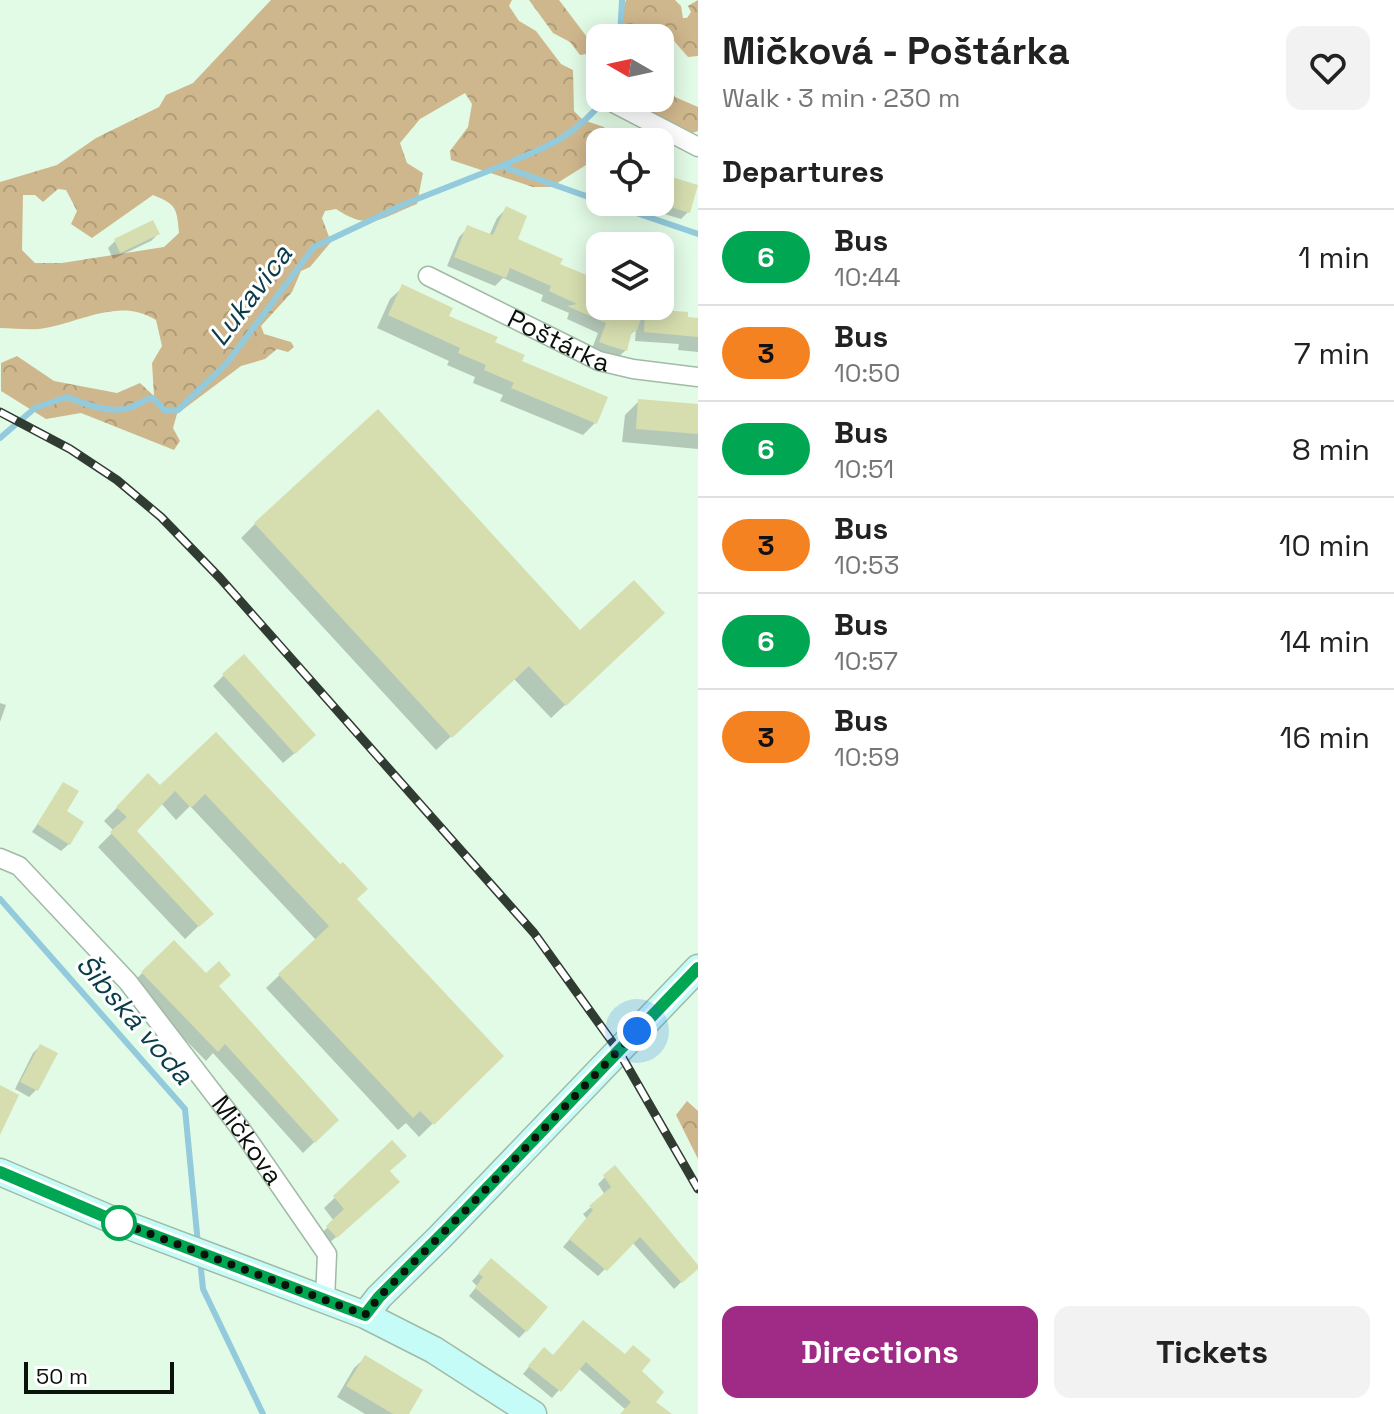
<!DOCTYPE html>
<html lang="en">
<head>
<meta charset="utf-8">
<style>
	:root { --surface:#fff; --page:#f2f2f2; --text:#222; --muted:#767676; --line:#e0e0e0; --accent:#9f2b86 }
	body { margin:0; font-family:"Space Grotesk",sans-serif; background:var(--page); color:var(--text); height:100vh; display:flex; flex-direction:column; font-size:30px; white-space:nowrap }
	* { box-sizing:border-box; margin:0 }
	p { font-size:26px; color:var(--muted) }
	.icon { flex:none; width:44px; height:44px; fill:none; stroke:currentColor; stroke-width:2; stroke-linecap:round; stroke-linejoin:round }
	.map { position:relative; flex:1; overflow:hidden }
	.drawer { display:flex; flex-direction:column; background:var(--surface); width:696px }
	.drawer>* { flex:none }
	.badge { padding:0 16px; border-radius:26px; font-size:28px; line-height:52px }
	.needle { width:52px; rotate:279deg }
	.buttons { position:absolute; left:586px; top:24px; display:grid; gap:16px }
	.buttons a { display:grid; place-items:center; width:88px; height:88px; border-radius:16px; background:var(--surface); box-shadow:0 4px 20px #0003; font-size:40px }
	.scale { position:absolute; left:24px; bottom:20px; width:150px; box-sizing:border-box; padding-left:8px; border:4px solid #0a120b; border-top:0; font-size:22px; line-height:28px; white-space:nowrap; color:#0a120b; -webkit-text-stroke:6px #fff; paint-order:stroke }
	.you { position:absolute; width:40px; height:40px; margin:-20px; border:6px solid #fff; border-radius:50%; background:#1a73e8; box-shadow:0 0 0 12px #1a73e833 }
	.map>.badge { position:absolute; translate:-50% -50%; box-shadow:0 0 0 4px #fff }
	h2 { padding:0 24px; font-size:30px; line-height:72px }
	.round { display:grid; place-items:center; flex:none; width:84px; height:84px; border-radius:16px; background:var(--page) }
	.head { display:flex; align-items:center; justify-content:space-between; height:136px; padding:0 24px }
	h1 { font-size:38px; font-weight:700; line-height:60px }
	.action { display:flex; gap:16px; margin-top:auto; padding:16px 24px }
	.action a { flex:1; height:92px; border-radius:16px; background:var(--accent); color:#fff; font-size:32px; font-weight:700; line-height:92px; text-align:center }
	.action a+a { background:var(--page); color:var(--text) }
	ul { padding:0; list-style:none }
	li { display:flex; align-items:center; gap:24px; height:96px; padding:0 24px; border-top:2px solid var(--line) }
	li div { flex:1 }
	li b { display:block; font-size:30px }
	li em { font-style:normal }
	li .badge { min-width:88px; font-weight:700; text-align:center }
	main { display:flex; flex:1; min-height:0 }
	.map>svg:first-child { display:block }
	.forest { fill:url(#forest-crowns); fill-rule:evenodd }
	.shadow { fill:#0003 }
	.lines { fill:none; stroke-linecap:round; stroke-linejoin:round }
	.stream { stroke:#93cadc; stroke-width:6 }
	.building { fill:#d6deaf }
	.street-casing { stroke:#a1baa6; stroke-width:21 }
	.secondary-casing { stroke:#a1baa6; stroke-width:29 }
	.street { stroke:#fff; stroke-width:18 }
	.secondary { stroke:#c6fcf7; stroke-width:26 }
	.rail-casing { stroke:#303b32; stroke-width:9 }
	.rail { stroke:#fff; stroke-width:6; stroke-dasharray:18; stroke-linecap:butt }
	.line-casing { stroke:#fff; stroke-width:18 }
	.line { stroke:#00a651; stroke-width:12 }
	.walk { stroke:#0a120b; stroke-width:8; stroke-dasharray:0 14.4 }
	.stop-dot { fill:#fff; stroke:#00a651; stroke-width:4 }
	.labels { text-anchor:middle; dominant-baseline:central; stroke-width:6; stroke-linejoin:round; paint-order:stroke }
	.street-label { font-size:26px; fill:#0a120b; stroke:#fff }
	.water-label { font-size:28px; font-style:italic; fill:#083c49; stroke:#fff }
</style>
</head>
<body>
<main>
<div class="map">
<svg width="698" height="1414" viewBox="0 0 698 1414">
	<defs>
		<pattern id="forest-crowns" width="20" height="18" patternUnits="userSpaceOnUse" patternTransform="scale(2)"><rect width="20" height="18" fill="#cfb78d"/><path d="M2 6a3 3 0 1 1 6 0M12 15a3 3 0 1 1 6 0" fill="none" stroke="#b09c78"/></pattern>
	</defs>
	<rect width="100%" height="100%" fill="#e2fbe6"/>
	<path class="forest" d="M 271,0 L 512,0 L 509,6 L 519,21 L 536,31 L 561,64 L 573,70 L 574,111 L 583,120 L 604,127 L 611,140 L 600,142 L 600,154 L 594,160 L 551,187 L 533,187 L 451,160 L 450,151 L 468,127 L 472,104 L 465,93 L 420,119 L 400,143 L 407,163 L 423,173 L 417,204 C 381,218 371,232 336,209 L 325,211 L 322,218 L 331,242 L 310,267 L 301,271 L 292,292 L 261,326 L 264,334 L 291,342 L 294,347 L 288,352 L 277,349 L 265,359 L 241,366 L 177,414 L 173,428 L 180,441 L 174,450 L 81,413 L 46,419 L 1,391 L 1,363 L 17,356 L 54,381 L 117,393 L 140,383 L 154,396 L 152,363 L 162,346 L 156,320 C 119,296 78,324 39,329 C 26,330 13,328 0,328 L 0,182 L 57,165 L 96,138 L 159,107 L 166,95 L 193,83 ZM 58,189 L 66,190 L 77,211 L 71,224 L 92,238 L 153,195 C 176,204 177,208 179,233 L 164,247 L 62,263 L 35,263 L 22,250 L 23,195 L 35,195 L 43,202 Z
		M 529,0 L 559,0 L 590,41 L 592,53 L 580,55 L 570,42 L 553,33 Z
		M 626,0 L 675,0 L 681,6 L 683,18 L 687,18 L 691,12 L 688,6 L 698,0 L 698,56 L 688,57 L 674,41 L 665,42 L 660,56 L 660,38 L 621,38 L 621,13 Z
		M 660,59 L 675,97 L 698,107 L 698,131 L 680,137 L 615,98 L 660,98 Z
		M 687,1101 L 698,1111 L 698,1159 L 676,1115 Z"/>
	<path class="shadow" d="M 663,176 L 688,212 L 681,219 L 648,209 L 650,202 L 660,202 L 660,179 Z
		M 506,209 L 515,240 L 584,283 L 600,290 L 600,306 L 632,306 L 631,310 L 686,314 L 686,319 L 698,320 L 698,352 L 678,350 L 679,344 L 635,341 L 636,329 L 629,336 L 626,350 L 616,359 L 591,351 L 598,333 L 567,319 L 569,313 L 541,301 L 543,295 L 503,278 L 495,286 L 447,266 L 459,237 L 468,228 L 489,236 L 497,218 Z
		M 158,234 L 151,241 L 113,259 L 108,248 L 115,241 Z
		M 403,287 L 446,317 L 493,343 L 595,423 L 583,435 L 500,401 L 503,395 L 473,383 L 475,377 L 447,365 L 449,361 L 377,328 L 390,299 Z
		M 639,401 L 698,406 L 698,449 L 622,442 L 625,415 Z
		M 255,524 L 580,633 L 648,628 L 551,718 L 514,679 L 436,750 L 241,538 Z
		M 224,675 L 303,746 L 283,763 L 213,686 Z
		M 0,703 L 6,705 L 0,722 Z
		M 216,735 L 354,900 L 501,1056 L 419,1137 L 406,1123 L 398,1130 L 266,988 L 316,940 L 190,806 L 176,820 L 161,803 L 134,831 L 211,914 L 185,939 L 98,847 L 114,831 L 104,821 L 148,776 L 160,788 Z
		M 64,785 L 69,844 L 61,851 L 32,832 Z
		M 174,942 L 337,1120 L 303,1153 L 213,1053 L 206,1061 L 131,984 Z
		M 40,1046 L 36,1090 L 29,1097 L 15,1089 L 33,1053 Z
		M 392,1143 L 386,1192 L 325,1247 L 317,1238 L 334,1221 L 324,1208 Z
		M 605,1177 L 697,1267 L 674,1289 L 632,1242 L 598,1276 L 563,1247 L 587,1219 L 583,1214 L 605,1195 L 598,1184 Z
		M 484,1268 L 526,1331 L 519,1338 L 469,1296 L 477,1286 L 472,1281 Z
		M 576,1329 L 639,1371 L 654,1402 L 668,1414 L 622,1414 L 626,1410 L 578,1368 L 552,1398 L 523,1374 L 537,1357 L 552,1357 Z
		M 365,1358 L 407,1414 L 365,1414 L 337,1397 L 354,1368 Z"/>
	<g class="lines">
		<path class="stream" d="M 620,38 L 622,0
			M 501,166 C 544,148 572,139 603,101
			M 604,202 L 698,234
			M 0,438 L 35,408 L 67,397 C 85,404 110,414 129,408 C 138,405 143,400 153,398 L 165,411 L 178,410 L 227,363 L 314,247 L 407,203 L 501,166 L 600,201
			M 0,899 L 185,1109 L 198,1244
			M 200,1259 L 203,1289 L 263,1414"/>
	</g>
	<path class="building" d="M 662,174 L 698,185 L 690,213 L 660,204 Z
		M 506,206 L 527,216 L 518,239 L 563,259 L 560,264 L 589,276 L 587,282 L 600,288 L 600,306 L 634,306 L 634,308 L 688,312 L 688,317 L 698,318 L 698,337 L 644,332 L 645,310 L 636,332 L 632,331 L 627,351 L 610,346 L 599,342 L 606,323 L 567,306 L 577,304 L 549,291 L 551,286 L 510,268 L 506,278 L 454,257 L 467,225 L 493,235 Z
		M 153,220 L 160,234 L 120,253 L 114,239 Z
		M 402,284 L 453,308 L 449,316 L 498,337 L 495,342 L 525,355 L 522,361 L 608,397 L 597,424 L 511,388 L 514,383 L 484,370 L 486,365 L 458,353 L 460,348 L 388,315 Z
		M 638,399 L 698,404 L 698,434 L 636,429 Z
		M 378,409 L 580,630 L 634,580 L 665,613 L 566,706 L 529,666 L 452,738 L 254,523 Z
		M 244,654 L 316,735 L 295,754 L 222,674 Z
		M 216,732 L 340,864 L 343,862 L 368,889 L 357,899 L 504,1056 L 434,1125 L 420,1111 L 413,1118 L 278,974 L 329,926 L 205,794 L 191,808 L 175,791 L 137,831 L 214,914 L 199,927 L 110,832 L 127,817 L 116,807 L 148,773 L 160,785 Z
		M 63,782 L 79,791 L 67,811 L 84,822 L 70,845 L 37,824 Z
		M 174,940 L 206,973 L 219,961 L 231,975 L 219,986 L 339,1120 L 315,1143 L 225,1044 L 218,1052 L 141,972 Z
		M 40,1044 L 58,1053 L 38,1091 L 20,1082 Z
		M 0,1085 L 19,1095 L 0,1135 Z
		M 392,1140 L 407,1156 L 390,1171 L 400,1182 L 337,1238 L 326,1226 L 344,1209 L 333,1196 Z
		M 615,1165 L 698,1265 L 698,1269 L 682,1283 L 640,1237 L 607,1271 L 569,1239 L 593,1210 L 589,1206 L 611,1187 L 603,1175 Z
		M 491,1258 L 548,1307 L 527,1332 L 475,1288 L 483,1277 L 478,1273 Z
		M 583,1320 L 625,1354 L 633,1345 L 651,1360 L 642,1371 L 664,1392 L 656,1402 L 672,1414 L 620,1414 L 631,1402 L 586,1362 L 561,1392 L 528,1366 L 544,1347 L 553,1355 Z
		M 365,1355 L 423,1390 L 409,1414 L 393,1414 L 346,1386 Z"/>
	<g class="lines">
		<defs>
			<g id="street">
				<path d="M 604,98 L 698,147"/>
				<path id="s1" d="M 428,276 L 599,361 L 633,369 L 698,377"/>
				<path id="s2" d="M 0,858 L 19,866 L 128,982 L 240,1128 L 327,1254 L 325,1300"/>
			</g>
			<path id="secondary" d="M 0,1172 L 108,1218 L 365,1315 L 434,1350 L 533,1414
				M 365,1315 L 379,1297 L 440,1237 L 698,968"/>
		</defs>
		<use href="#street" class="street-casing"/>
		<use href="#secondary" class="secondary-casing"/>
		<use href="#street" class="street"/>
		<use href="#secondary" class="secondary"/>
		<defs>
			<path id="rail" d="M 0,412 L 70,449 L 117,480 L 161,517 L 220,578 L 534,933 L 618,1050 L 698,1189"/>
		</defs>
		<use href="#rail" class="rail-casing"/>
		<use href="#rail" class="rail"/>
	</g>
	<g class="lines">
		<defs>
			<path id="line" d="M 0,1172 L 108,1218 L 365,1315 L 379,1297 L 467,1209 L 698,968"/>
		</defs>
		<use href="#line" class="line-casing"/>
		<use href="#line" class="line"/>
		<path class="walk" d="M 119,1223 L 108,1218 L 365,1315 L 379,1297 L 467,1209 L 637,1031"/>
	</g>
	<circle class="stop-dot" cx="119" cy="1223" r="16"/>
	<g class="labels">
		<g class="street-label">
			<text stroke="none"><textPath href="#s1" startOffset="146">Poštárka</textPath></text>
			<text stroke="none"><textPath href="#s2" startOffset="378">Mičkova</textPath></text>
		</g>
		<g class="water-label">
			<text transform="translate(250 295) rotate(-53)">Lukavica</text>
			<text transform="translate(135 1019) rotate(49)">Šibská voda</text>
		</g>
	</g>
</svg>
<div class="buttons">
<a><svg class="needle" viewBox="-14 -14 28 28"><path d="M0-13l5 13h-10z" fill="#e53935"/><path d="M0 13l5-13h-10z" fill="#767676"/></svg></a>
<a><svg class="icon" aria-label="locate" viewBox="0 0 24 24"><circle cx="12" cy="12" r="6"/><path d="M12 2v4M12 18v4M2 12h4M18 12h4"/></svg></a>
<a><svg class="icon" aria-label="layers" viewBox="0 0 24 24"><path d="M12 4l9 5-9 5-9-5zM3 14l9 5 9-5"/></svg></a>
</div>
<div class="scale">50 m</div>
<div class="you" style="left:637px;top:1031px"></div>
</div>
<section class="drawer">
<div class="head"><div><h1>Mičková - Poštárka</h1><p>Walk · 3 min · 230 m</p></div><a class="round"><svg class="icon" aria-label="heart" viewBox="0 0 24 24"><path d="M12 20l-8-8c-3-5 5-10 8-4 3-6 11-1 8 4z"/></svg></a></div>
<h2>Departures</h2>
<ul>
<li><span class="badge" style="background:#00a651;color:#fff">6</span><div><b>Bus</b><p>10:44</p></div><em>1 min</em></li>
<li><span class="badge" style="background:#f58220;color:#111">3</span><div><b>Bus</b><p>10:50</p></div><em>7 min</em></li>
<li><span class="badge" style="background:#00a651;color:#fff">6</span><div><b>Bus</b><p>10:51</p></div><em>8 min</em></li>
<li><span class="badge" style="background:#f58220;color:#111">3</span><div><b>Bus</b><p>10:53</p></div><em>10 min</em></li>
<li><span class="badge" style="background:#00a651;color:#fff">6</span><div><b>Bus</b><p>10:57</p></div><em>14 min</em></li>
<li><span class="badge" style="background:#f58220;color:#111">3</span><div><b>Bus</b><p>10:59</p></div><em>16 min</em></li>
</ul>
<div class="action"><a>Directions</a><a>Tickets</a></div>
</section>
</main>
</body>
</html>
